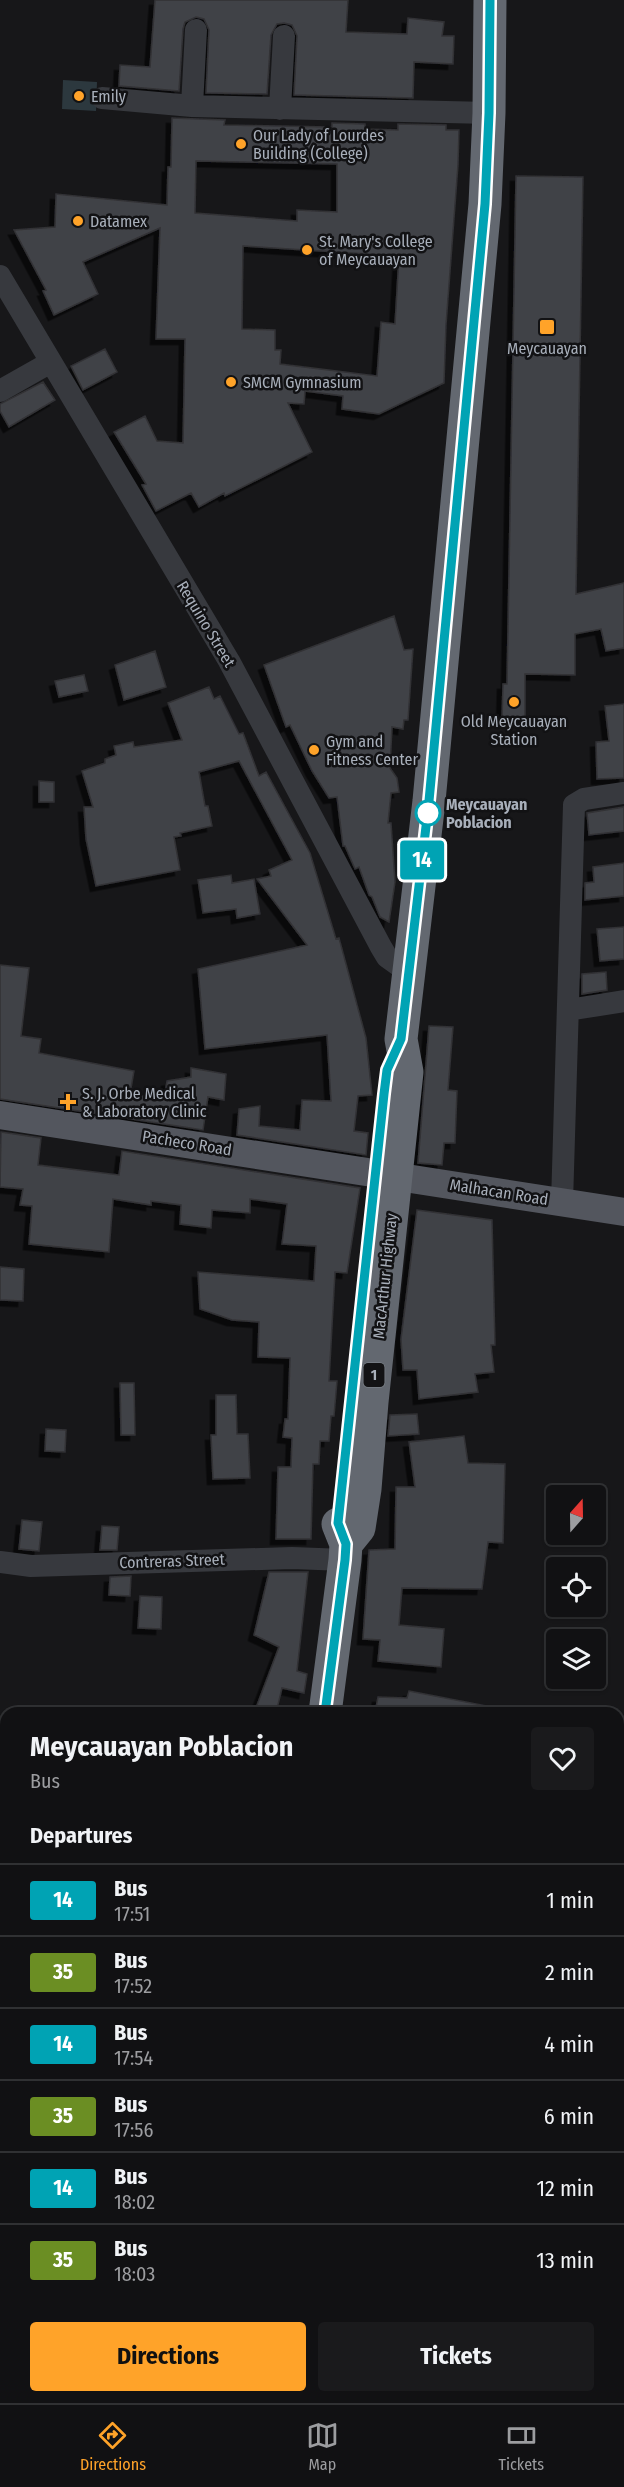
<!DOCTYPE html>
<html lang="en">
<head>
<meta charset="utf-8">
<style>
	:root { --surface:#111113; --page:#1a1a1c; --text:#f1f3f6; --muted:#9c9da0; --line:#303133; --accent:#ffa329 }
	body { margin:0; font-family:"Fira Sans Condensed",sans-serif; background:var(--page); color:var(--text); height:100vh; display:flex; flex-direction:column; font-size:22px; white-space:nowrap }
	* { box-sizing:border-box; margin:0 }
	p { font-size:20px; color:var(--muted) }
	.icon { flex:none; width:33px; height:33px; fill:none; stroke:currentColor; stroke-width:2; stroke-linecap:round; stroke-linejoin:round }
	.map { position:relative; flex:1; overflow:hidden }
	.drawer { position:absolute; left:0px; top:1707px; width:624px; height:696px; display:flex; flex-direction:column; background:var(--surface); border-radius:18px 18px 0 0; box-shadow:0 2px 4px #0004,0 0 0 2px var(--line) }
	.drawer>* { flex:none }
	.badge { padding:0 12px; border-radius:4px; font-size:21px; line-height:39px }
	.needle { width:39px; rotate:20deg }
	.tools { position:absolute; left:546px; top:1485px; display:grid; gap:12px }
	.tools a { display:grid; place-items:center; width:60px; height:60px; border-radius:6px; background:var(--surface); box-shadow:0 2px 4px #0004,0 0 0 2px var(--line); font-size:30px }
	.map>.badge { position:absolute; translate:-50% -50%; box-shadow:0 0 0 3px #fff }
	h2 { padding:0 30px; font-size:22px; line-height:54px }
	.round { display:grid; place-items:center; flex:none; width:63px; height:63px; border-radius:6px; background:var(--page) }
	.summary { display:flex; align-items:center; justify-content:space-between; height:102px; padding:0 30px }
	h1 { font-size:28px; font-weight:700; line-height:45px }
	.action { display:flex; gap:12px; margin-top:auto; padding:12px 30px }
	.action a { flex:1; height:69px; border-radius:6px; background:var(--accent); color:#111; font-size:24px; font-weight:700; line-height:69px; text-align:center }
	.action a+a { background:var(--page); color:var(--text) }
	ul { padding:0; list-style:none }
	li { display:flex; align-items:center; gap:18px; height:72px; padding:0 30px; border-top:2px solid var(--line) }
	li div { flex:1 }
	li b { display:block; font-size:22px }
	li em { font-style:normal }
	li .badge { min-width:66px; font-weight:700; text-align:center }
	.menu { display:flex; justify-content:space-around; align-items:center; height:84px; border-top:2px solid var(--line); background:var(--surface); font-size:16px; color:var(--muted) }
	.menu a { display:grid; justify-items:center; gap:3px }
	.menu .current { color:var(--accent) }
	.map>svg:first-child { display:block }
	.green { fill:#1c251d }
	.water { fill:#2c383e }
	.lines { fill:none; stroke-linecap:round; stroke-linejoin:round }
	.stream { stroke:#2c383e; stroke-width:5 }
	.building { fill:#414246; stroke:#313135; stroke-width:1.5; fill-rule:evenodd; filter:url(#shadow) }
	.minor { stroke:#37393e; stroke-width:22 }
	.major { stroke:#53565e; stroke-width:28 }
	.highway { stroke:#636870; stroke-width:33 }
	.line-casing { stroke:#fff; stroke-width:14 }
	.line { stroke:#00a3b4; stroke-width:9 }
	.poi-dot { fill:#ffa329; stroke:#121214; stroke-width:2 }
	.stop-dot { fill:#fff; stroke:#00a3b4; stroke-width:3 }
	.labels { text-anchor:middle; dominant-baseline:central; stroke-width:5; stroke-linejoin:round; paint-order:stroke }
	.shield { fill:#121214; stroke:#7b8088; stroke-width:1.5 }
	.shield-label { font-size:15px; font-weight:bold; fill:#a8afba }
	.poi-label { font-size:16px; fill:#a8afba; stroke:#121214; text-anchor:start }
	.street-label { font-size:16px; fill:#a8afba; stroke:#121214 }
	.stop-label { font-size:16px; font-weight:bold; fill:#a8afba; stroke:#121214; text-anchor:start }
</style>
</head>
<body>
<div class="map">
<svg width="624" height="2403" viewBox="0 0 624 2403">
	<defs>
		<filter id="shadow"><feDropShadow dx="-5.5" dy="5.5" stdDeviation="0" flood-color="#0009"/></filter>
	</defs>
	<rect width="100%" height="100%" fill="#171719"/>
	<path class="green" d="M 193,2397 L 246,2397 L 255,2403 L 190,2403 Z"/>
	<path class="water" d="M 63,80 L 97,82 L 96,111 L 62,109 Z"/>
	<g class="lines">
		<path class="stream" d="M 567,2397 L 568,2403"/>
	</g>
	<path class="building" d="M 155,0 L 348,0 L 346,32 L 407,34 L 408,18 L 444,22 L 442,36 L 454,36 L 453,64 L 414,62 L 413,98 L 294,95 L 297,36 L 292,25 L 284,23 L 277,24 L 271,35 L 267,94 L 206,93 L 209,30 L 204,19 L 196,17 L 185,22 L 183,29 L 179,91 L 119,86 L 120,65 L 150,67 Z
		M 172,118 L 225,120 L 224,125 L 332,127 L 332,123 L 365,124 L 365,129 L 398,130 L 398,124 L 446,125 L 446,130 L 459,130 L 458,165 L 446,325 L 444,383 L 379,414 L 342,409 L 343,396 L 305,391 L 304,404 L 288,403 L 312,452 L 225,496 L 224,493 L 199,507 L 191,493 L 156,511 L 142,485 L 146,484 L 114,432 L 145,416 L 157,441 L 183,443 L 185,339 L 156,339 L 160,228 L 83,262 L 98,294 L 54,315 L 43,291 L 46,290 L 14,230 L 55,227 L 56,194 L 167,205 L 168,167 L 171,167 ZM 196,161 L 337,164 L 337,212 L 297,210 L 297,221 L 195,213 ZM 243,246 L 399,256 L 395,324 L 381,322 L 377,376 L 280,364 L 281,350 L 275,350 L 275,330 L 242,329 Z
		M 516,176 L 583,177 L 576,594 L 624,583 L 624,648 L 606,651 L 601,629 L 575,634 L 575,675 L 525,674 L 525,720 L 502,720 L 503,684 L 507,684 Z
		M 105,349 L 117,372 L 83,390 L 71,366 Z
		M 43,382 L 55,400 L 9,427 L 0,411 L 0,404 Z
		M 394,616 L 404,650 L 413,649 L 408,720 L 404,720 L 403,729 L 392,727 L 390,768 L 397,778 L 399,792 L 391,793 L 388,823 L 391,823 L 395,882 L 389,922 L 380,917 L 372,897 L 369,895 L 359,867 L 355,869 L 345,846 L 343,846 L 337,797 L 329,798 L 312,771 L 290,725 L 286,727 L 264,665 Z
		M 155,651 L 166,687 L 124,700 L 115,665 Z
		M 84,675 L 88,691 L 59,697 L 55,681 Z
		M 209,687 L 214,699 L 220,696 L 239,734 L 243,733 L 259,776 L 266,772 L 310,853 L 336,939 L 339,938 L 366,1038 L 372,1095 L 358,1096 L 354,1131 L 368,1133 L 366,1155 L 237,1135 L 239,1109 L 260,1106 L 259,1126 L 300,1130 L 302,1100 L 331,1101 L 327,1035 L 205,1049 L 198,969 L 307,945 L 257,879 L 271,876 L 269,870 L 292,860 L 239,761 L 199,772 L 205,806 L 208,806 L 212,826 L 180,833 L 181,836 L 174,837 L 180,870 L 96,886 L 86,839 L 84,807 L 93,807 L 82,771 L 105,763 L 105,759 L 116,755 L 114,746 L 133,742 L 134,747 L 182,740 L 168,703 Z
		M 624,704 L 624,778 L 597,779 L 596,742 L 609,741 L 605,706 Z
		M 39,781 L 54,782 L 54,802 L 39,802 Z
		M 624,807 L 624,831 L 589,835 L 587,813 Z
		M 624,863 L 624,896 L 585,900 L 585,883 L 594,882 L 593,867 Z
		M 231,875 L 232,883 L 254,879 L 260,914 L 237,918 L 236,909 L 203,913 L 198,880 Z
		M 624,927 L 624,959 L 600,961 L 597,929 Z
		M 0,965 L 29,968 L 21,1036 L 41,1039 L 39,1053 L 134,1071 L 130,1094 L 164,1099 L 167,1081 L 191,1077 L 191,1068 L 226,1074 L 224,1100 L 208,1097 L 203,1130 L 0,1099 Z
		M 606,972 L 607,990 L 582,994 L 582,974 Z
		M 429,1026 L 453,1027 L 448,1090 L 457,1091 L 455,1143 L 444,1143 L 442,1165 L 418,1163 Z
		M 1,1132 L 41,1138 L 38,1165 L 119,1175 L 122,1151 L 360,1188 L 347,1273 L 335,1272 L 329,1381 L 337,1381 L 334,1416 L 331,1416 L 329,1441 L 320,1441 L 319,1464 L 313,1464 L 311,1539 L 276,1539 L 278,1467 L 291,1467 L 292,1438 L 283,1437 L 285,1419 L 288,1419 L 290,1358 L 258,1357 L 259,1322 L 232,1320 L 200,1309 L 198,1272 L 314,1281 L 316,1246 L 282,1244 L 287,1204 L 250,1199 L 250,1213 L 212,1210 L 211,1228 L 180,1224 L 181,1205 L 151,1201 L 151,1205 L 113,1199 L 109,1252 L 29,1244 L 32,1206 L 20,1205 L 23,1189 L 0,1187 Z
		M 417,1210 L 492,1220 L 495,1345 L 491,1345 L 494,1372 L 475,1374 L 478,1392 L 419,1399 L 417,1370 L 403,1370 L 401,1339 Z
		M 0,1267 L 24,1269 L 23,1301 L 0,1300 Z
		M 120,1383 L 134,1383 L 135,1435 L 121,1435 Z
		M 216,1395 L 236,1395 L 237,1434 L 248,1434 L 250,1478 L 213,1479 L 211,1435 L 216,1435 Z
		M 417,1414 L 419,1434 L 388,1436 L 390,1415 Z
		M 46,1429 L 66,1430 L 65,1452 L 45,1451 Z
		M 464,1436 L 468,1463 L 505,1464 L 503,1543 L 488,1542 L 482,1589 L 402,1588 L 399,1625 L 444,1629 L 441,1667 L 378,1661 L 380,1640 L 363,1639 L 369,1550 L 395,1549 L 396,1487 L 415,1487 L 409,1442 Z
		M 22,1520 L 42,1522 L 39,1551 L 19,1549 Z
		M 102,1526 L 119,1527 L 117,1550 L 100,1550 Z
		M 269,1572 L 308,1572 L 297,1671 L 307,1674 L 304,1693 L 282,1688 L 276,1713 L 254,1713 L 279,1647 L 254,1635 Z
		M 131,1576 L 130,1596 L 109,1595 L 110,1577 Z
		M 140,1596 L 162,1597 L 161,1629 L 138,1628 Z
		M 409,1691 L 487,1706 L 486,1713 L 375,1713 L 378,1697 L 407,1698 Z"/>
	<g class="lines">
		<path class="minor" d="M 102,98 L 192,106 L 489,113
			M 192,106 L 196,30
			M 280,109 L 284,36
			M 0,276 L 229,661 L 381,947 L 387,957 L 408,972
			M 0,391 L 51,362
			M 568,1010 L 624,1001
			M 562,1203 L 574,805 L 584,799 L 624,793
			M 0,1562 L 31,1566 L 292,1558 L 345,1560
			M 618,1793 L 624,1792"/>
		<path class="major" d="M 0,1115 L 624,1212"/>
		<path class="highway" d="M 346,1544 L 359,1528 L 365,1489 L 372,1402 L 407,1072 L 401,1039 L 429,801 L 485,204 L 489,113 L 490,0
			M 325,1713 L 345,1560 L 346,1544 L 338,1524
			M 76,2403 L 78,2397"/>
	</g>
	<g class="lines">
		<defs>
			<path id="line" d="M 325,1713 L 345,1560 L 346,1544 L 338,1523 L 384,1094 L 387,1070 L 401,1039 L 429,801 L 485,204 L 489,113 L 490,0"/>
		</defs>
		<use href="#line" class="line-casing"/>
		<use href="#line" class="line"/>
	</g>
	<g class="poi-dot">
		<circle cx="79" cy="96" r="6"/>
		<circle cx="241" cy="144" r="6"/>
		<circle cx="78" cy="221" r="6"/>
		<circle cx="307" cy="250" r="6"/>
		<rect x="539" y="319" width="16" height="16" rx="3"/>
		<circle cx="231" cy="382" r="6"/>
		<circle cx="514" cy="702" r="6"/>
		<circle cx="314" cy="750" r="6"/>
		<path d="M65 1093h6v6h6v6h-6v6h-6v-6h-6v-6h6z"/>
	</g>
	<circle class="stop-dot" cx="428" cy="813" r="12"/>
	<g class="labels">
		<rect class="shield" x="363.5" y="1363" width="21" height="24" rx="4.5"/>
		<g class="shield-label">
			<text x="374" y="1375">1</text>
		</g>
		<g class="poi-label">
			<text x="91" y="96">Emily</text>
			<text x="253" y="135">Our Lady of Lourdes<tspan x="253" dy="18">Building (College)</tspan></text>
			<text x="90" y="221">Datamex</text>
			<text x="319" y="241">St. Mary's College<tspan x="319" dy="18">of Meycauayan</tspan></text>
			<text x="547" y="348" text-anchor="middle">Meycauayan</text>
			<text x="243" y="382">SMCM Gymnasium</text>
			<text x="514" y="721" text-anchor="middle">Old Meycauayan<tspan x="514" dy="18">Station</tspan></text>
			<text x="326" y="741">Gym and<tspan x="326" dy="18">Fitness Center</tspan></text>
			<text x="82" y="1093">S. J. Orbe Medical<tspan x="82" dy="18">&amp; Laboratory Clinic</tspan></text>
		</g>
		<g class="street-label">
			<text transform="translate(206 624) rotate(59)">Requino Street</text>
			<text transform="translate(187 1143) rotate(9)">Pacheco Road</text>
			<text transform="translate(499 1192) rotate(9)">Malhacan Road</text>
			<text transform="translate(385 1276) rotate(-84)">MacArthur Highway</text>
			<text transform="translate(172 1561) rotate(-2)">Contreras Street</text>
		</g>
		<g class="stop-label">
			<text x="446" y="804">Meycauayan<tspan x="446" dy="18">Poblacion</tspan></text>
		</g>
	</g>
</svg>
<div class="tools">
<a><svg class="needle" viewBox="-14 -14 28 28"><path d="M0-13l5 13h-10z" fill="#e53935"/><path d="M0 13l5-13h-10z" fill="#9c9da0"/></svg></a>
<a><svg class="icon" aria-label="locate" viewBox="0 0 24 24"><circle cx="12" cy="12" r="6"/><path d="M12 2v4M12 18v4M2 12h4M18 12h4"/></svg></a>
<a><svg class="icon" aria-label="layers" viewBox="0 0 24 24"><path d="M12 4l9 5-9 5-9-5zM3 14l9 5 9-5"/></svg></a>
</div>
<b class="badge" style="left:422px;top:860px;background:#00a3b4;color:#fff">14</b>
<section class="drawer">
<div class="summary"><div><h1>Meycauayan Poblacion</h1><p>Bus</p></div><a class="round"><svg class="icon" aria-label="heart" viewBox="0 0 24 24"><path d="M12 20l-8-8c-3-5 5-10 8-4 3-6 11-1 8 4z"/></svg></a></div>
<h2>Departures</h2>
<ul>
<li><span class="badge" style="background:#00a3b4;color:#fff">14</span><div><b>Bus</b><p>17:51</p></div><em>1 min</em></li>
<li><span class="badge" style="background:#6b8e23;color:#fff">35</span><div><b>Bus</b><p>17:52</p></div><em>2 min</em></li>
<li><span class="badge" style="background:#00a3b4;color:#fff">14</span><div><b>Bus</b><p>17:54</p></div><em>4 min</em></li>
<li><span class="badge" style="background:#6b8e23;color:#fff">35</span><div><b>Bus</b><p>17:56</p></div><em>6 min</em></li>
<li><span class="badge" style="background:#00a3b4;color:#fff">14</span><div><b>Bus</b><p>18:02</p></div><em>12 min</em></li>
<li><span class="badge" style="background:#6b8e23;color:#fff">35</span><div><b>Bus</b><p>18:03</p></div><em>13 min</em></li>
</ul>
<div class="action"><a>Directions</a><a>Tickets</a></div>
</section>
</div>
<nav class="menu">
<a class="current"><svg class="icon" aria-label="directions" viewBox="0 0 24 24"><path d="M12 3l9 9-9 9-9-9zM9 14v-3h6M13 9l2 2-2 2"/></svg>Directions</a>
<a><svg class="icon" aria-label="map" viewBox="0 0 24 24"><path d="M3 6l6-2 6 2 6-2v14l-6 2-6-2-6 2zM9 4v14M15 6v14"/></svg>Map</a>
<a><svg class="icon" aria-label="tickets" viewBox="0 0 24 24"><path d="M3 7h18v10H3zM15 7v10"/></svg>Tickets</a>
</nav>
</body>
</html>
